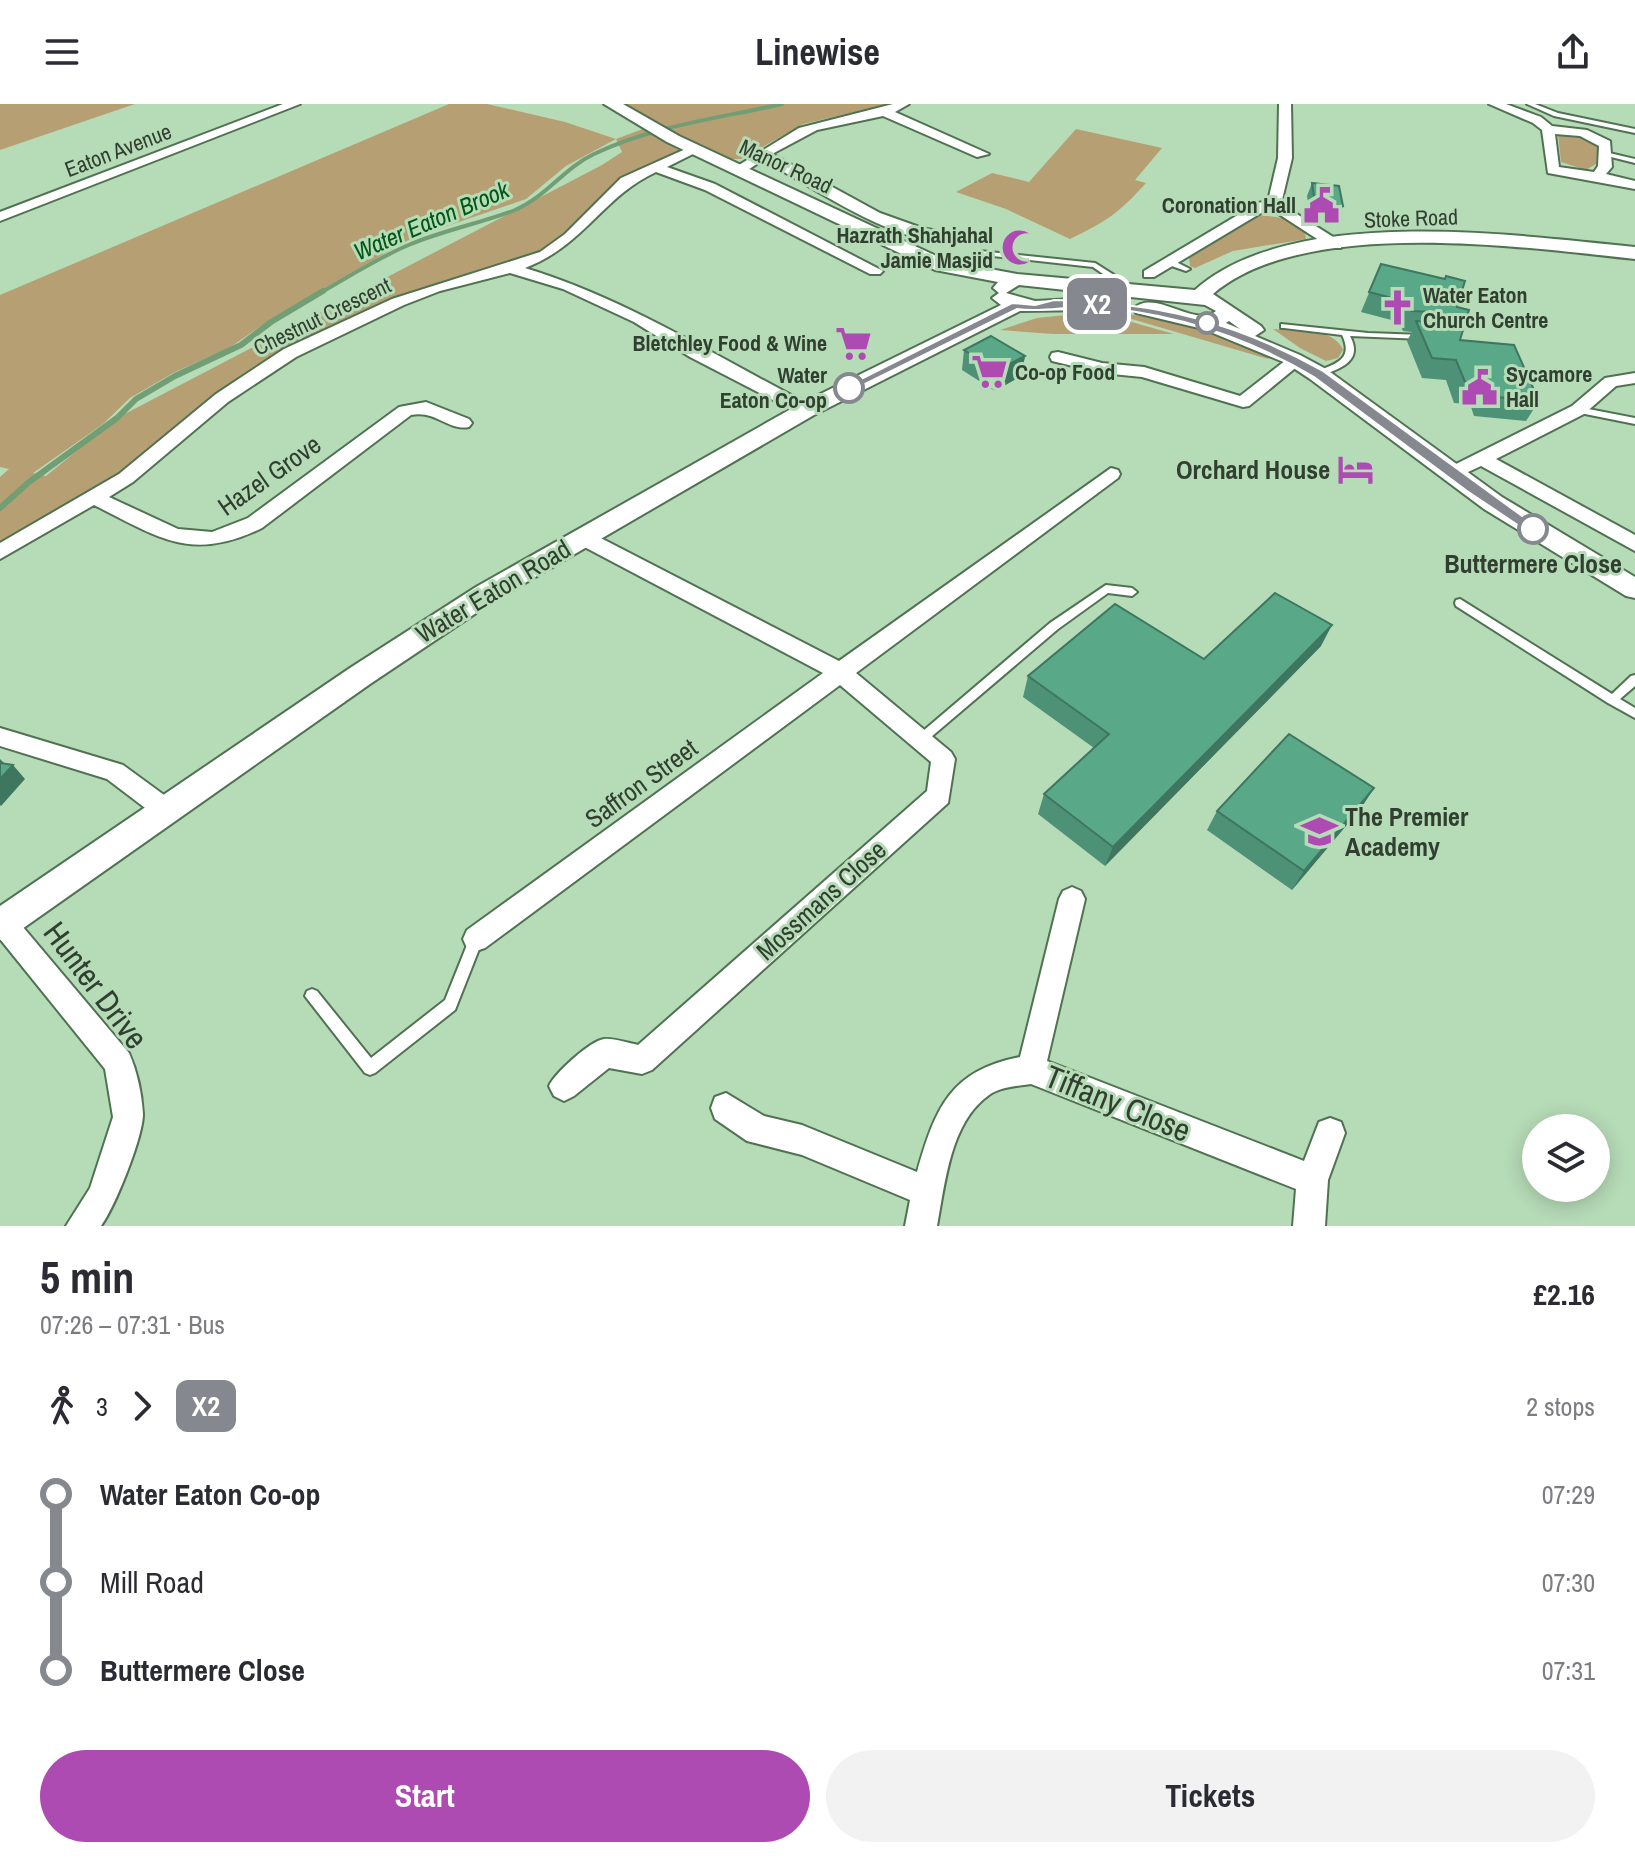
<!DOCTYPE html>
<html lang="en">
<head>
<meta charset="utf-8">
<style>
	:root { --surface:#fff; --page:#f2f2f3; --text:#2b2b33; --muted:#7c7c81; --accent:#ad4bb2 }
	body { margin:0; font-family:"Archivo Narrow",sans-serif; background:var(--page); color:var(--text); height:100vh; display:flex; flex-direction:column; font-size:30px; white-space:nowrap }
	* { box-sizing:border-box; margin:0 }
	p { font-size:26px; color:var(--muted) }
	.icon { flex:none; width:44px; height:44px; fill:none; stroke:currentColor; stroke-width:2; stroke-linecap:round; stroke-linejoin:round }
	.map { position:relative; height:1122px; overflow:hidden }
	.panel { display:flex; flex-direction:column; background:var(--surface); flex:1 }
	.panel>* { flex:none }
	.badge { padding:0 16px; border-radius:12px; font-size:28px; line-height:52px }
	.controls { position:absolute; left:1522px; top:1010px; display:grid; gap:16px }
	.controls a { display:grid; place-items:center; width:88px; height:88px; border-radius:50%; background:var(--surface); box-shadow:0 4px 20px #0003; font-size:40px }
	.map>.badge { position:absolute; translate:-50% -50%; box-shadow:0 0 0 4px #fff }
	.legs { display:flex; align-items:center; gap:12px; height:88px; padding:0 40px; font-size:26px }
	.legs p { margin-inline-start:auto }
	.overview { display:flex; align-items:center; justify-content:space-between; height:136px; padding:0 40px }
	h1 { font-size:44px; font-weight:800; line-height:60px }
	.cta { display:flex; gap:16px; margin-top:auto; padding:16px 40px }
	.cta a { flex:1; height:92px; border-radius:48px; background:var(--accent); color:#fff; font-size:32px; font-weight:800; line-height:92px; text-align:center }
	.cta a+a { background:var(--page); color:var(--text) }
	ul { padding:0 40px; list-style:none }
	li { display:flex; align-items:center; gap:28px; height:88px; font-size:30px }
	li i { display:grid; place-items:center; width:12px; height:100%; margin:0 10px; background:currentColor }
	li i::after { content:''; width:20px; height:20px; margin:-10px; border:6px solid; border-radius:50%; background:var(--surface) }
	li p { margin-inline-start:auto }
	li:first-child i { background:linear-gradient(#0000 50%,currentColor 0) }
	li:last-child i { background:linear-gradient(currentColor 50%,#0000 0) }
	header { display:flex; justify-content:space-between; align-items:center; height:104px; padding:0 40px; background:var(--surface); font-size:36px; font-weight:800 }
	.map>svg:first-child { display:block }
	.green { fill:#b6a073; fill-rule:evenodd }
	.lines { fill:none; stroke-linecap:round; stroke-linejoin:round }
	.stream-far1 { stroke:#729e75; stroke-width:4 }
	.stream { stroke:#729e75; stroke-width:6 }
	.service-casing { stroke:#507252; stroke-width:4 }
	.minor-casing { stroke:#507252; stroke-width:4 }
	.tertiary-casing { stroke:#507252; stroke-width:4 }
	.service { fill:#fff; fill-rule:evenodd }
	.minor { fill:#fff; fill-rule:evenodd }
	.tertiary { fill:#fff; fill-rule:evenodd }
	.wall { fill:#4d9176 }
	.shaded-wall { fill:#3e7660 }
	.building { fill:#59a989; stroke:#3e7660; stroke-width:2 }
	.line-1 { fill:#85898f; stroke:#fff; stroke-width:2 }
	.stop-1-dot { fill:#fff; stroke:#85898f; stroke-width:4 }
	.labels { text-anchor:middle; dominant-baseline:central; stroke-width:6; stroke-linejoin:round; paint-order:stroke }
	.far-street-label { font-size:22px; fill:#303f30; stroke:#b6dbb7 }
	.far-poi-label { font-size:22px; font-weight:bold; fill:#303f30; stroke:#b6dbb7; text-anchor:end }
	.far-stop-label { font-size:22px; font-weight:bold; fill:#303f30; stroke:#b6dbb7; text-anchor:end }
	.far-water-label { font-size:24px; font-style:italic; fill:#005716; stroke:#b6dbb7 }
	.poi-label { font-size:26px; font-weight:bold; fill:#303f30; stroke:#b6dbb7; text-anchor:end }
	.street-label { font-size:26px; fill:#303f30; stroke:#b6dbb7 }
	.stop-label { font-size:26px; font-weight:bold; fill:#303f30; stroke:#b6dbb7 }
	.near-street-label { font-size:32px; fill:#303f30; stroke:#b6dbb7 }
</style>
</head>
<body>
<header><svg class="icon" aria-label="menu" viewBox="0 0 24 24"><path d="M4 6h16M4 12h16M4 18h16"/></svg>Linewise<svg class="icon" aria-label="share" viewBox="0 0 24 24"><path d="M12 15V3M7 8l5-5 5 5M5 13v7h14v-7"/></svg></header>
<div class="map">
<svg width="1635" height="1122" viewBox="0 0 1635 1122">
	<rect width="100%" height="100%" fill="#b6dbb7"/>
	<path class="green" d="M 0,0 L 135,0 L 0,46 Z
		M 449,0 L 487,0 L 565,18 L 616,35 L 648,23 L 624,0 L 890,0 L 803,20 L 741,55 L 732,55 L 698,39 L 630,70 L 609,84 L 564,131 L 533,152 L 403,191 L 310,233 L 256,263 L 123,368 L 0,442 L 0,373 L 9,365 L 0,363 L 0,191 ZM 616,35 L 622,48 L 602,61 L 117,314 L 46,372 L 33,369 L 103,320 L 130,294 L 175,268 L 229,244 L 274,213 L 412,134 L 526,95 L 566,62 Z
		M 1076,25 L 1162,44 L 1135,76 L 1146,79 C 1118,110 1107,117 1070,135 L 1006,105 L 956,88 L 992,69 L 1029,78 Z
		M 1558,29 L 1584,32 L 1599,40 L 1596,60 L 1586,66 L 1561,58 Z
		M 1260,111 L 1283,114 L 1305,128 L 1306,135 L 1233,147 L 1195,164 L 1190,162 L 1189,153 Z
		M 1119,208 L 1187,221 L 1269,252 L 1268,255 L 1118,211 Z
		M 1084,209 L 1107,211 L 1174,230 L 1053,230 L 1000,226 L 1037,214 Z
		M 1273,225 C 1295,227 1334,223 1343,246 L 1338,254 L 1326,257 L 1300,244 Z"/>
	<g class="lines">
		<path class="stream-far1" d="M 320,189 C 350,172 379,153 411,140 C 445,126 481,119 515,106 C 546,93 564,64 594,50 C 652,22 720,14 782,0"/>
		<path class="stream" d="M 0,404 L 29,378 L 117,314 L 136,295 L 175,272 L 241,241 L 271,218 L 323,187"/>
		<defs>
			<path id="service" d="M 1527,0 L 1535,0 L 1558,9 L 1635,25 L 1635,29 L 1554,12 Z
				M 1605,48 L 1635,55 L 1635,59 L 1603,51 L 1603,49 Z
				M 980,147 L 1095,159 L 1114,171 L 1114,185 L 1107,187 L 1106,172 L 1093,163 L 983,151 L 979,149 Z
				M 1166,156 L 1172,156 L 1190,165 L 1186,167 L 1166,160 Z
				M 1281,220 L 1368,229 L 1423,231 L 1427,233 L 1423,235 L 1350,232 C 1364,258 1339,265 1318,273 L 1314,270 L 1315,268 C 1335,260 1354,256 1342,231 L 1284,224 L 1281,224 Z
				M 1578,303 L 1635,314 L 1635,320 L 1575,308 L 1574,306 Z
				M 1106,481 L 1132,484 L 1137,488 L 1132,492 L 1108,489 L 1058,525 L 924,639 L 916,639 L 914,636 L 916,633 L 1050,519 Z
				M 1460,495 L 1612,590 L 1631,572 L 1635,571 L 1635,582 L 1620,595 L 1635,604 L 1635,614 L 1608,599 L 1456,502 L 1455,499 L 1456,496 Z
				M 476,829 L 481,831 L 483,835 L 455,906 L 375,969 L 370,971 L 365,969 L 305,892 L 307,887 L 312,885 L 317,887 L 371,954 L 445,896 L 471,831 Z"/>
			<path id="minor" d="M 283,0 L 300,0 L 0,117 L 0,108 Z
				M 893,0 L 909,0 L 895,8 L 989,50 L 977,53 L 883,12 L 817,26 L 772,50 L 880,109 L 922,124 L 958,131 L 958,137 C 903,147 810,81 763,56 L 743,69 L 731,66 L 799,24 Z
				M 1279,0 L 1291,0 L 1292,54 L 1281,100 L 1341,138 L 1341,144 L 1331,144 L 1271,105 L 1266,106 L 1154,173 L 1144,173 L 1144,167 L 1258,99 L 1268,97 L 1278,54 Z
				M 1489,0 L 1506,0 L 1541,13 L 1552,22 L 1587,26 L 1610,37 L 1612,63 L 1606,70 L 1635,77 L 1635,85 L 1548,69 L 1542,26 L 1533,19 ZM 1555,30 L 1580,32 L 1599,42 L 1598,62 L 1594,68 L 1559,63 Z
				M 690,43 L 701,46 L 667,63 L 715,80 L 883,167 L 880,170 L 870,170 L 705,86 L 656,68 C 602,93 585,141 525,164 C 627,195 717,253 812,302 L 815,306 L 812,310 L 800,310 L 690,253 L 634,218 L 563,185 L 510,169 L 440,187 L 404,201 L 296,253 L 228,298 L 133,378 L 109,393 L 178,425 L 212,428 L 248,414 L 399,303 L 426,298 L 469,315 L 472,319 L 469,323 C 448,327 436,306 411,311 L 262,424 C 191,459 158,433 94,401 L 0,455 L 0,439 L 119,370 L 216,290 L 284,245 L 392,195 L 540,148 L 565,130 L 621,74 Z
				M 1058,248 L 1102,259 L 1144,263 L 1240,292 L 1290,253 L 1296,252 L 1304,257 L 1249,302 L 1243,303 L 1142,273 L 1102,269 L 1052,257 L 1050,253 L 1052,249 Z
				M 1635,269 L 1635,279 L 1616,282 L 1584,310 L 1496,355 L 1635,431 L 1635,447 L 1481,362 L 1451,376 L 1442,370 L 1444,366 L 1572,302 L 1605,274 Z
				M 1111,364 L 1118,366 L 1120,370 L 1118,374 L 856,569 L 951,648 L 955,655 L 948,699 L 652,966 L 642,970 L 609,964 L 574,992 L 564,997 L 554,992 L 549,982 C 555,969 590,937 604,935 C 614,934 628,939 638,941 L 927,687 L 931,658 L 840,581 L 485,844 L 476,847 L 467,844 L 463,835 L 467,826 L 823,569 L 575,438 L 572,433 L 575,428 L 589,428 L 839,557 Z
				M 0,624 L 123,661 L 175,699 L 178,706 L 175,713 L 166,716 L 157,713 L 107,675 L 0,642 Z
				M 1072,783 L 1081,787 L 1085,795 L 1047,957 L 1304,1057 L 1319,1018 L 1330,1014 L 1341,1018 L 1345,1029 L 1328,1076 L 1325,1122 L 1293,1122 L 1296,1085 L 1031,980 C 1018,982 1000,983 989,991 C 950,1018 945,1080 937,1122 L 905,1122 L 910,1096 L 802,1051 L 747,1037 L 715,1015 L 711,1004 L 715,993 L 726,989 L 764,1012 L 802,1021 L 917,1068 C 935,1005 950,966 1020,953 L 1059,795 L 1063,787 Z
				M 3,807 L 12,810 L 129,949 C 137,967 142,991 143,1010 C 143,1033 115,1103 101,1122 L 66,1122 L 90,1084 L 113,1013 L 105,965 L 0,835 L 0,808 Z"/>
			<path id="tertiary" d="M 604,0 L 623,0 L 679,32 L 947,157 L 1017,170 L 1195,186 C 1291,100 1514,131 1635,143 L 1635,155 C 1522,143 1304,112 1213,190 L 1261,222 L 1264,226 L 1255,232 L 1300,251 L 1326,265 L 1502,393 L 1635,473 L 1635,494 L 1626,492 L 1484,405 L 1310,275 L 1286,259 L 1203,225 L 1136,209 L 1133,205 C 1155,183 1194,225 1216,207 L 1205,201 L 1019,181 L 1006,189 L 1035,197 L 1093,194 L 1103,200 L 1093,206 L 1020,207 L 814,311 L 494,497 L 370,580 L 12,832 L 0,836 L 0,802 L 350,564 L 476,483 L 798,301 L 1001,201 L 992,194 L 999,189 L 993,184 L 998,178 L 935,166 L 667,38 ZM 1229,217 L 1240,225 L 1226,219 Z"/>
		</defs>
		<use href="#service" class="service-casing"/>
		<use href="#minor" class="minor-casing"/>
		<use href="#tertiary" class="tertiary-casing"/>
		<use href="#service" class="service"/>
		<use href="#minor" class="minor"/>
		<use href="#tertiary" class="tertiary"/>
	</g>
	<path class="wall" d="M 1312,79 L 1343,102 L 1338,115 L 1310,112 L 1307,92 Z
		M 1381,160 L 1457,203 L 1460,236 L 1539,297 L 1526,317 L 1474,312 L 1470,300 L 1454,299 L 1446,276 L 1422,274 L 1407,237 L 1412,228 L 1403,227 L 1399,218 L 1361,208 Z
		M 964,246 L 1025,252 L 1021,272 L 995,287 L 962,266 Z
		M 1321,542 L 1105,762 L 1038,710 L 1044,690 L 1094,644 L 1023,593 L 1028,572 Z
		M 1374,684 L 1361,704 L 1292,786 L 1207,726 L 1217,707 Z"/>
	<path class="shaded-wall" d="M 1025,252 L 1021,272 L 995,287 L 998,266 Z
		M 1332,521 L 1321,542 L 1105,762 L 1113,743 Z
		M 0,655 L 10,665 L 13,661 L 25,675 L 1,702 L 0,701 Z
		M 1374,684 L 1361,704 L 1292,786 L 1304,767 Z"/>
	<path class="building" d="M 1312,79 L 1339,82 L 1343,102 L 1315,99 Z
		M 1381,160 L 1445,175 L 1446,172 L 1465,177 L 1457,203 L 1469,206 L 1460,236 L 1514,241 L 1539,297 L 1486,292 L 1481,280 L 1465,278 L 1456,256 L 1432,254 L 1416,217 L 1434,218 L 1441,212 L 1435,208 L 1412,207 L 1408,198 L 1369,188 Z
		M 991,232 L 1025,252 L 998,266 L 964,246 Z
		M 1275,489 L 1332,521 L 1113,743 L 1044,690 L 1109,630 L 1028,572 L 1115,500 L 1204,555 Z
		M 1289,630 L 1374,684 L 1304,767 L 1217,707 Z
		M 0,659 L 13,661 L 0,675 Z"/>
	<path class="line-1" d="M 1054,196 C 1154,198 1235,217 1323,267 L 1540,425 L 1533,429 L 1528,428 L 1467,387 L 1314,273 C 1245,232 1171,208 1091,203 C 1066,202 1042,209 1017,205 L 853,286 L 843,284 L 1012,199 L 1035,201 Z"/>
	<defs>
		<symbol id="civic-bare" viewBox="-9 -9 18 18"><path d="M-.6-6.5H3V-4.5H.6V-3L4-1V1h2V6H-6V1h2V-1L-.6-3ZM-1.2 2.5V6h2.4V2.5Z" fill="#ad4bb2" stroke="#b6dbb7" stroke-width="2.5" paint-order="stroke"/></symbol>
		<symbol id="mosque-bare" viewBox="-9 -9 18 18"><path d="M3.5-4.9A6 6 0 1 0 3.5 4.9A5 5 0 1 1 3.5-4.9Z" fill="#ad4bb2" stroke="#b6dbb7" stroke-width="2.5" paint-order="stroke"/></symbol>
		<symbol id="church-bare" viewBox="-9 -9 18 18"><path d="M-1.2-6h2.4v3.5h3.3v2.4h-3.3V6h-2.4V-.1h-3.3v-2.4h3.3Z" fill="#ad4bb2" stroke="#b6dbb7" stroke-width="2.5" paint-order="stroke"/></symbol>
		<symbol id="supermarket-bare" viewBox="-9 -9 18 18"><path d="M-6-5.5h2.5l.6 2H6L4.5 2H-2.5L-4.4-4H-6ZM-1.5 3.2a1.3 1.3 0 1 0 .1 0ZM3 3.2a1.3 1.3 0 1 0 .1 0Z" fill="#ad4bb2" stroke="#b6dbb7" stroke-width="2.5" paint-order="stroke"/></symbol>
		<symbol id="hotel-bare" viewBox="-9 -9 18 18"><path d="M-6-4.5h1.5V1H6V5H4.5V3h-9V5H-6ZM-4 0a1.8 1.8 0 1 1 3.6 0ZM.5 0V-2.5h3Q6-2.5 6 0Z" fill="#ad4bb2" stroke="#b6dbb7" stroke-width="2.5" paint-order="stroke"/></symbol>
		<symbol id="school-bare" viewBox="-9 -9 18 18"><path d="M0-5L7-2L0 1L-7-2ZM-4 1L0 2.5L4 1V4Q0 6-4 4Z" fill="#ad4bb2" stroke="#b6dbb7" stroke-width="2.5" paint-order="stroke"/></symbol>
	</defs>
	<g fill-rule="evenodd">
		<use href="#civic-bare" x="1296" y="76" width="51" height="51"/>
		<use href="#mosque-bare" x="994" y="118" width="51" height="51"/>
		<use href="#church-bare" x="1372" y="178" width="51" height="51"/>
		<use href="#supermarket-bare" x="828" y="214" width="51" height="51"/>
		<use href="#supermarket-bare" x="964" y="242" width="51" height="51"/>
		<use href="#civic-bare" x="1454" y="258" width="51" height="51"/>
		<use href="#hotel-bare" x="1330" y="340" width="51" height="51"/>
		<use href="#school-bare" x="1294" y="702" width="51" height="51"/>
	</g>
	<g class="stop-1-dot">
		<circle cx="1207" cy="219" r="10"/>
		<circle cx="849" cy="284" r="14"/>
		<circle cx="1533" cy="425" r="14"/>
	</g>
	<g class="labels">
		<g class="far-street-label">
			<text transform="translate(118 46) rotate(-21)">Eaton Avenue</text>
			<text transform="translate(786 62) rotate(25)">Manor Road</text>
			<text transform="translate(1411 114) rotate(-2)">Stoke Road</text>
			<text transform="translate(322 212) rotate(-26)">Chestnut Crescent</text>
		</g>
		<g class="far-poi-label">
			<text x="1296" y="101">Coronation Hall</text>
			<text x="993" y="131">Hazrath Shahjahal<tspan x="993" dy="25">Jamie Masjid</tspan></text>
			<text x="1423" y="191" text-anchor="start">Water Eaton<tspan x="1423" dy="25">Church Centre</tspan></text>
			<text x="827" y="239">Bletchley Food &amp; Wine</text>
			<text x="1015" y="268" text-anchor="start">Co-op Food</text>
			<text x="1506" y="270" text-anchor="start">Sycamore<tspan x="1506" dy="25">Hall</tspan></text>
		</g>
		<g class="far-stop-label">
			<text x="827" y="271">Water<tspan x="827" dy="25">Eaton Co-op</tspan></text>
		</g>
		<g class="far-water-label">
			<text transform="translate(431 116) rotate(-23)">Water Eaton Brook</text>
		</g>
		<g class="poi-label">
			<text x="1330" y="365">Orchard House</text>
			<text x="1345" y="712" text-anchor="start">The Premier<tspan x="1345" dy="30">Academy</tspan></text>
		</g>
		<g class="street-label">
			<text transform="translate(269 371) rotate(-35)">Hazel Grove</text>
			<text transform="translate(493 487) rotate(-31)">Water Eaton Road</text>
			<text transform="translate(641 679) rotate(-36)">Saffron Street</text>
			<text transform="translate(821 796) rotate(-42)">Mossmans Close</text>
		</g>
		<g class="stop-label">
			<text x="1533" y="459">Buttermere Close</text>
		</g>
		<g class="near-street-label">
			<text transform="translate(96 881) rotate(53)">Hunter Drive</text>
			<text transform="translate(1118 999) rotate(22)">Tiffany Close</text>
		</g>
	</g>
</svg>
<div class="controls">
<a><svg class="icon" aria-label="layers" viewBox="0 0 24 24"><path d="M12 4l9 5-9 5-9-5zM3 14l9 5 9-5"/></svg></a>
</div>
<b class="badge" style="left:1097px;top:200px;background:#85898f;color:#fff">X2</b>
</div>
<section class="panel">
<div class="overview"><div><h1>5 min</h1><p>07:26 – 07:31 · Bus</p></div><b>£2.16</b></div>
<div class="legs"><svg class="icon" aria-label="walk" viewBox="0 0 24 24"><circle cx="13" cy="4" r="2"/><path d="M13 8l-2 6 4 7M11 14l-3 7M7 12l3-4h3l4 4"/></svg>3<svg class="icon" aria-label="forward" viewBox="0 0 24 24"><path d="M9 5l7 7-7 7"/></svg><b class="badge" style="background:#85898f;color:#fff">X2</b><p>2 stops</p></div>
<ul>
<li><i style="color:#85898f"></i><b>Water Eaton Co-op</b><p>07:29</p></li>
<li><i style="color:#85898f"></i><span>Mill Road</span><p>07:30</p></li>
<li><i style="color:#85898f"></i><b>Buttermere Close</b><p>07:31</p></li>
</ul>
<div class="cta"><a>Start</a><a>Tickets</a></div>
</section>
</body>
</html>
